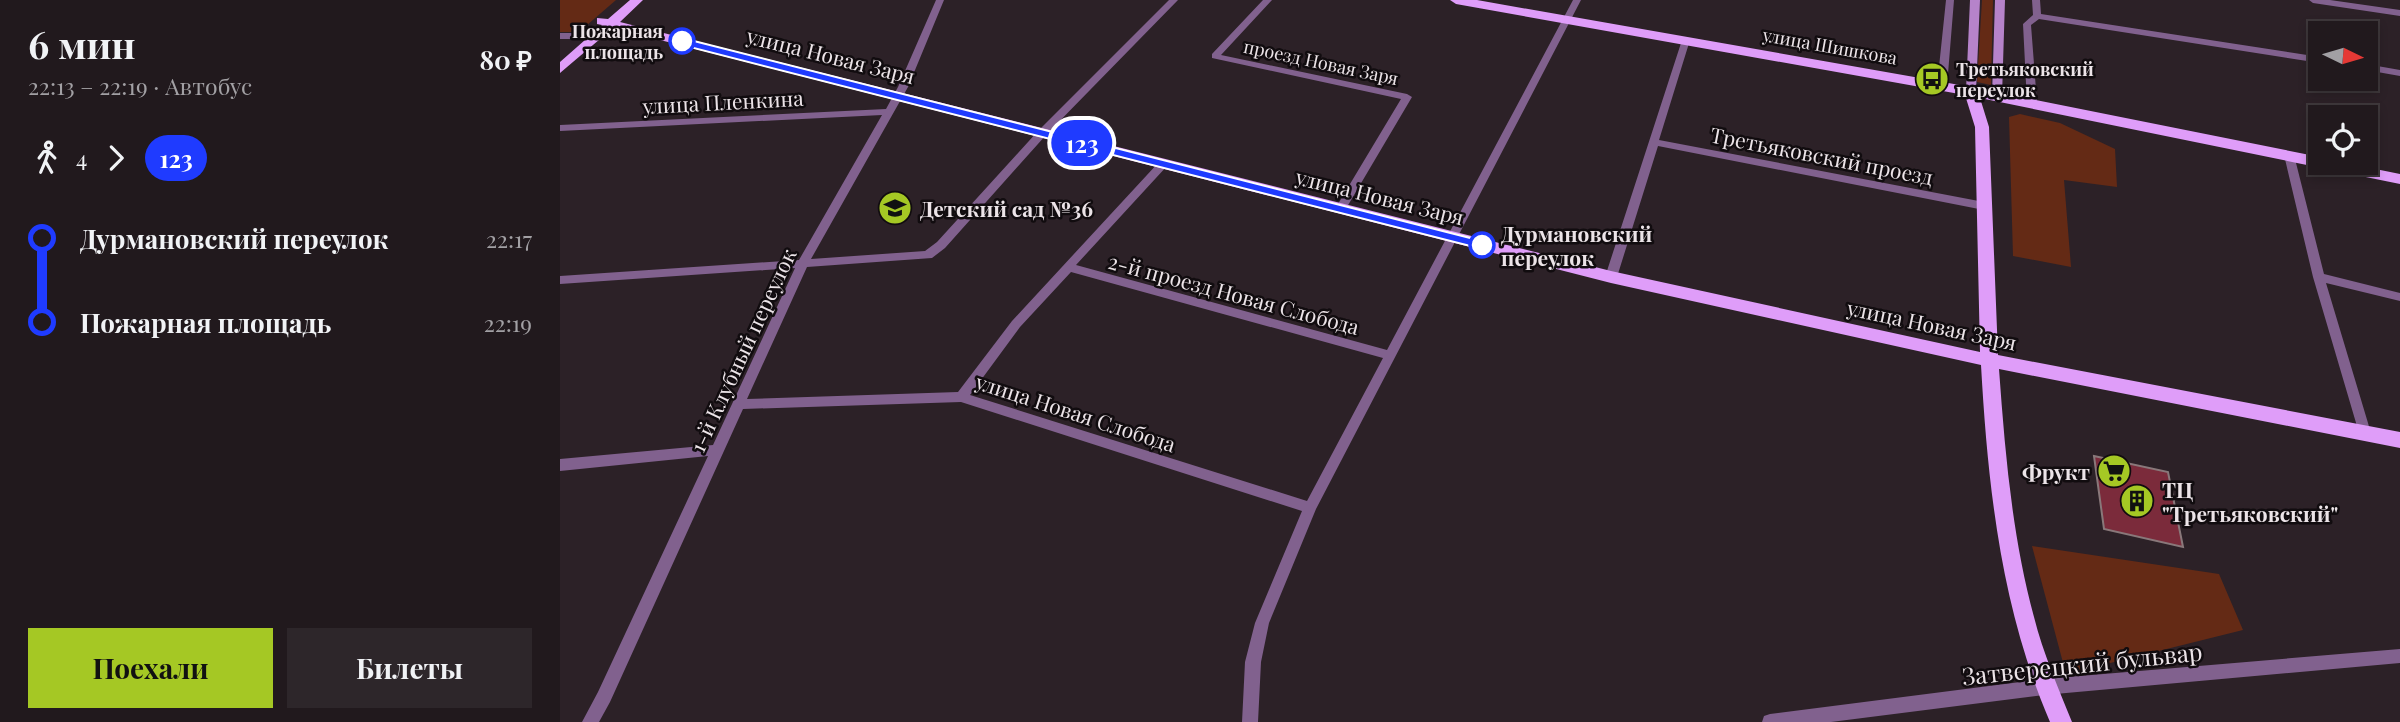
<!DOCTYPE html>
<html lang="ru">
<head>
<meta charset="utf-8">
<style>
	:root { --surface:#21191d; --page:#2d262a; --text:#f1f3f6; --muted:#a2a0a4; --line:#3e383b; --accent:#a5c824 }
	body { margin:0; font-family:"Playfair Display",serif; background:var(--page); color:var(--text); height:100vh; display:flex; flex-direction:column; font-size:26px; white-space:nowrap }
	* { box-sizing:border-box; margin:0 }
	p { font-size:23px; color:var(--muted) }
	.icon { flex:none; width:38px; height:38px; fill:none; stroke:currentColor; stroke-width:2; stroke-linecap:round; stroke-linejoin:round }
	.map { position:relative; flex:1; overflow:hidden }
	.details { display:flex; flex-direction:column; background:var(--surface); width:560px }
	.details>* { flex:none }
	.badge { padding:0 14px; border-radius:23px; font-size:24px; line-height:46px }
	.needle { width:46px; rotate:95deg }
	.fabs { position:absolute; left:1748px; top:21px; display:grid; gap:14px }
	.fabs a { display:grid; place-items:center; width:70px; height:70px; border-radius:0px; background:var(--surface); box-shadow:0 4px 10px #0003,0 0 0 2px var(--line); font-size:35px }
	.map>.badge { position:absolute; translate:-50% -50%; box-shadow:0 0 0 4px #fff }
	.legs { display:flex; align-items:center; gap:10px; height:77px; padding:0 28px; font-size:23px }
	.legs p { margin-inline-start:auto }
	.headline { display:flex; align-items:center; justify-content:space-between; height:119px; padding:0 28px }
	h1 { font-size:38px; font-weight:700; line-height:52px }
	.primary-button { display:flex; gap:14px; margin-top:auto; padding:14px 28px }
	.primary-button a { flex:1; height:80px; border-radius:0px; background:var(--accent); color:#111; font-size:28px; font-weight:700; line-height:80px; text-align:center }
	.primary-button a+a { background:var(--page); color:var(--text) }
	ul { padding:0 28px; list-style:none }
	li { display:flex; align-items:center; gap:24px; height:84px; font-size:26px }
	li i { display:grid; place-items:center; width:10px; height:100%; margin:0 9px; background:currentColor }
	li i::after { content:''; width:18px; height:18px; margin:-9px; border:5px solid; border-radius:50%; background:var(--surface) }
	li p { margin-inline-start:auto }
	li:first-child i { background:linear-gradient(#0000 50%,currentColor 0) }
	li:last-child i { background:linear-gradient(currentColor 50%,#0000 0) }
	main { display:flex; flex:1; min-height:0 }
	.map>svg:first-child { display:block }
	.green { fill:#642a15 }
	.building { fill:#7b2b3b; stroke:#89787a; stroke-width:2 }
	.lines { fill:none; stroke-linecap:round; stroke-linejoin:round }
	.street { fill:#81618e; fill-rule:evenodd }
	.secondary { fill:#b683ca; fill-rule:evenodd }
	.primary { fill:#df9df9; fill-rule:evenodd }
	.line-1 { fill:#1f3bff; stroke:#fff; stroke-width:2 }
	.stop-1-dot { fill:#fff; stroke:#1f3bff; stroke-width:3.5 }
	.labels { text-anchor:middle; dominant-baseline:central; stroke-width:5; stroke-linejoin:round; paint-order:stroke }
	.far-stop-label { font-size:18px; font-weight:bold; fill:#ece4e8; stroke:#110c0f; text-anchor:end }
	.far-street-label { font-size:18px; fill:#ece4e8; stroke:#110c0f }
	.far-poi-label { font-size:18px; font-weight:bold; fill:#ece4e8; stroke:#110c0f; text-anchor:start }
	.street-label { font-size:21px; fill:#ece4e8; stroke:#110c0f }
	.poi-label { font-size:21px; font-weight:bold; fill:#ece4e8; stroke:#110c0f; text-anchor:start }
	.stop-label { font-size:21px; font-weight:bold; fill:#ece4e8; stroke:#110c0f; text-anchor:start }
	.near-street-label { font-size:24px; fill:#ece4e8; stroke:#110c0f }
</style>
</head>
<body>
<main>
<section class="details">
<div class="headline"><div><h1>6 мин</h1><p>22:13 – 22:19 · Автобус</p></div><b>80 ₽</b></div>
<div class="legs"><svg class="icon" aria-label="walk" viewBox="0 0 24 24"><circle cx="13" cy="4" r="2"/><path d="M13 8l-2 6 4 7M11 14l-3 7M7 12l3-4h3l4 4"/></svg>4<svg class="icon" aria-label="forward" viewBox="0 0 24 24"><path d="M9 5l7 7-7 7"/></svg><b class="badge" style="background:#1f3bff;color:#fff">123</b></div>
<ul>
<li><i style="color:#1f3bff"></i><b>Дурмановский переулок</b><p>22:17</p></li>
<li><i style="color:#1f3bff"></i><b>Пожарная площадь</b><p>22:19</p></li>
</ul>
<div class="primary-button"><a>Поехали</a><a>Билеты</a></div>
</section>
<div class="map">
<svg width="1840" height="722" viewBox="0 0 1840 722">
	<rect width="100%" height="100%" fill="#2c2127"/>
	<path class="green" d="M 0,0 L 56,0 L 19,32 L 0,32 Z
		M 1422,0 L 1433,0 L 1431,85 L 1417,82 Z
		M 1460,114 L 1500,123 L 1555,149 L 1557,187 L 1504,180 L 1511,267 L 1453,256 L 1449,117 Z
		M 1472,546 L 1659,574 L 1683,630 L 1506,674 Z"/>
	<path class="building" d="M 1534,456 L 1608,472 L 1623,547 L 1544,529 Z"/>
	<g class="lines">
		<path class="street" d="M 376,0 L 384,0 L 348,87 L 251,259 L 365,251 L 377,242 L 478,131 L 609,0 L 618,0 L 486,135 L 385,248 L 372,258 L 247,267 L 187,399 L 398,392 L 452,321 L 599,162 L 603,161 L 608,164 L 607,166 L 516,265 L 827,350 L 1013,0 L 1021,0 L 756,509 L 709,623 L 701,662 L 698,722 L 682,722 L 685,662 L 695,623 L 742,511 L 401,402 L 183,409 L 50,702 L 39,722 L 22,722 L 38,692 L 148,456 L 0,471 L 0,459 L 153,445 L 235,268 L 0,284 L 0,276 L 239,260 L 322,115 L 0,131 L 0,125 L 326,109 L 338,87 ZM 511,272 L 823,358 L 747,501 L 410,395 L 460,327 Z
			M 703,0 L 712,0 L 661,55 L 847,94 L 852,97 L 784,212 L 780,213 L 775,209 L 841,99 L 652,58 L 652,54 Z
			M 1386,0 L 1394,0 L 1387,86 L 1382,89 L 1377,86 Z
			M 1472,0 L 1480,0 L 1481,14 L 1760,57 L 1760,63 L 1479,19 L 1471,25 L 1477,103 L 1472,106 L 1467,103 L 1463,24 L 1473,15 Z
			M 1749,0 L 1770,0 L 1840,10 L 1840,16 L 1753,3 Z
			M 0,33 L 25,33 L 29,36 L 25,39 L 0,39 Z
			M 1126,37 L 1130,40 L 1099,140 L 1424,202 L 1429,206 L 1424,210 L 1098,146 L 1057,277 L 1055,280 L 1047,280 L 1045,277 L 1122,40 Z
			M 1806,64 L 1840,70 L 1840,76 L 1806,70 Z
			M 1729,152 L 1734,155 L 1764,274 L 1840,293 L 1840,301 L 1766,283 L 1811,433 L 1810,437 L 1805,438 L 1800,437 L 1799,433 L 1753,277 L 1724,155 Z
			M 1840,649 L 1840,663 L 1484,695 L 1271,722 L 1202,722 L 1204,716 L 1210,714 L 1484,679 Z"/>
		<path class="secondary" d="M 1410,0 L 1420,0 L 1416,91 L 1411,94 L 1406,91 Z
			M 1435,0 L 1445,0 L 1442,96 L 1437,99 L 1432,96 Z"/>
		<path class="primary" d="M 70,0 L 83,0 L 60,22 L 1051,271 L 1420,352 L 1415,127 L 1405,95 L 896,4 L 890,0 L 917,0 L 1411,87 L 1760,157 L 1760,163 L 1786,163 L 1840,174 L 1840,184 L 1420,98 L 1429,127 L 1438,355 L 1840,432 L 1840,448 L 1439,369 C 1445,452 1452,536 1474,617 C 1483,653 1498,687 1512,722 L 1490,722 C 1441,608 1428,488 1421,365 L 1051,283 L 53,28 L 0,73 L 0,62 L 42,25 L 37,24 L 37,18 L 48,19 Z"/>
	</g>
	<path class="line-1" d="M 122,38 L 922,241 L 928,245 L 922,249 L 118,44 Z"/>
	<defs>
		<symbol id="bus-disc" viewBox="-11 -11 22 22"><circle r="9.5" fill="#a5c824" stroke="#110c0f"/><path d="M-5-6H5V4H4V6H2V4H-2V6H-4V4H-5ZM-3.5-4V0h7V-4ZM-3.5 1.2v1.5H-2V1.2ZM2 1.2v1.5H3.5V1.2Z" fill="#111"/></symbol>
		<symbol id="school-disc" viewBox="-11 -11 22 22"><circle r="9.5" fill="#a5c824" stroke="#110c0f"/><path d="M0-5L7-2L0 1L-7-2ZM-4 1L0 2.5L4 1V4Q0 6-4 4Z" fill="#111"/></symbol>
		<symbol id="supermarket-disc" viewBox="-11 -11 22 22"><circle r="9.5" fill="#a5c824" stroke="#110c0f"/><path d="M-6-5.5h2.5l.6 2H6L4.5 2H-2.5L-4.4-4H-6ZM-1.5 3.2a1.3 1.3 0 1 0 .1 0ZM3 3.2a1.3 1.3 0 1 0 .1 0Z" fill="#111"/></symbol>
		<symbol id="building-disc" viewBox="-11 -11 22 22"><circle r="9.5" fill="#a5c824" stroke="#110c0f"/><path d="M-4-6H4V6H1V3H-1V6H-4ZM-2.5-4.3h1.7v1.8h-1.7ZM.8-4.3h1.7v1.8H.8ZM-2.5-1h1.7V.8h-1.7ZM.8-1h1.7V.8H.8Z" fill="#111"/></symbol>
	</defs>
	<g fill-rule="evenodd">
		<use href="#bus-disc" x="1353" y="60" width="38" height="38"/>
		<use href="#school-disc" x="316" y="189" width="38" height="38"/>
		<use href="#supermarket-disc" x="1535" y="452" width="38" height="38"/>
		<use href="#building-disc" x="1558" y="482" width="38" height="38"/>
	</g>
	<g class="stop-1-dot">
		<circle cx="122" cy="41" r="12"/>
		<circle cx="922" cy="245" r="12"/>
	</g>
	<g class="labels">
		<g class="far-stop-label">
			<text x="103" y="31">Пожарная<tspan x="103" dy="21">площадь</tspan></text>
		</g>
		<g class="far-street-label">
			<text transform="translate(1270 46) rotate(10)">улица Шишкова</text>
			<text transform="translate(761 62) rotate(12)">проезд Новая Заря</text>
		</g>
		<g class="far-poi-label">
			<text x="1396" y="69">Третьяковский<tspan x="1396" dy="21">переулок</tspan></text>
		</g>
		<g class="street-label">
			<text transform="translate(271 55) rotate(14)">улица Новая Заря</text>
			<text transform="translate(163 101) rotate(-3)">улица Пленкина</text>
			<text transform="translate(1262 155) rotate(11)">Третьяковский проезд</text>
			<text transform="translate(820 196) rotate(14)">улица Новая Заря</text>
			<text transform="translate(674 293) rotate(15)">2-й проезд Новая Слобода</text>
			<text transform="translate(1372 324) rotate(12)">улица Новая Заря</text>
			<text transform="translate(182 350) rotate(-65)">1-й Клубный переулок</text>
			<text transform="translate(516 412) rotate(18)">улица Новая Слобода</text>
		</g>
		<g class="poi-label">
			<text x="360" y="208">Детский сад №36</text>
			<text x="1530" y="471" text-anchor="end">Фрукт</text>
			<text x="1602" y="489">ТЦ<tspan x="1602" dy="24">"Третьяковский"</tspan></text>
		</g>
		<g class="stop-label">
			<text x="941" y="233">Дурмановский<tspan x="941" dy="24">переулок</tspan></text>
		</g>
		<g class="near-street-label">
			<text transform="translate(1522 663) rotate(-6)">Затверецкий бульвар</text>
		</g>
	</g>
</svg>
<div class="fabs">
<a><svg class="needle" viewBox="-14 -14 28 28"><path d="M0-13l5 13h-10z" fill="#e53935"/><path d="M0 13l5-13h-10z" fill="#a2a0a4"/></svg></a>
<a><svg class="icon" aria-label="locate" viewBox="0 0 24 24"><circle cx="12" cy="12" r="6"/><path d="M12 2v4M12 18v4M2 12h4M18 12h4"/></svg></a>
</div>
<b class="badge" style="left:522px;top:143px;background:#1f3bff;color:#fff">123</b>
</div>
</main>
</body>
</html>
